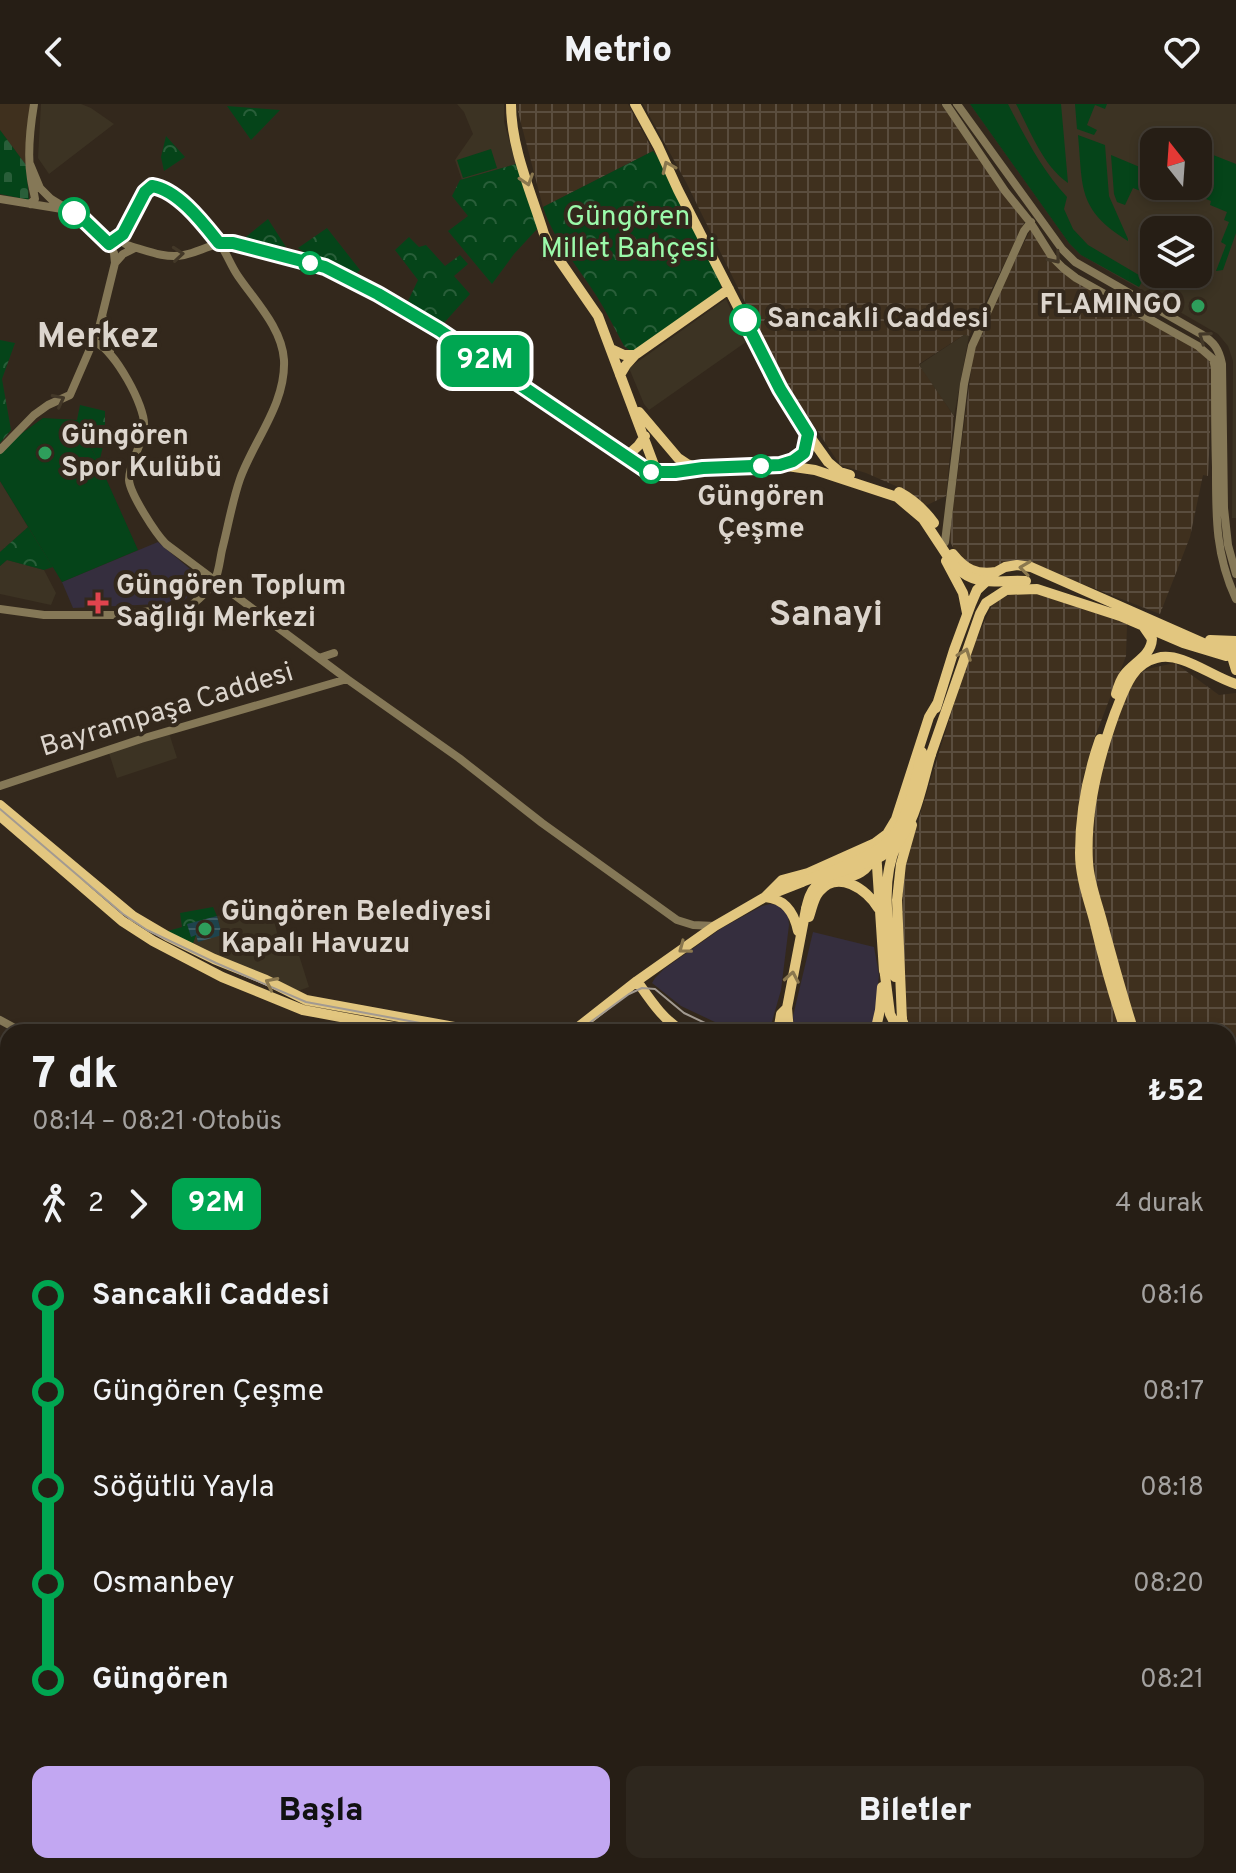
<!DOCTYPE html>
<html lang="tr">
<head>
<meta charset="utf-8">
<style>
	:root { --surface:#261e15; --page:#2e271e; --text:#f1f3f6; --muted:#a4a2a0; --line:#423c34; --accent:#c2a7f2 }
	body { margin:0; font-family:Overpass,sans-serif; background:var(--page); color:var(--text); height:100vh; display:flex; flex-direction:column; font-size:30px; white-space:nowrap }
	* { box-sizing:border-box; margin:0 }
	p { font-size:26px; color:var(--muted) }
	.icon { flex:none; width:44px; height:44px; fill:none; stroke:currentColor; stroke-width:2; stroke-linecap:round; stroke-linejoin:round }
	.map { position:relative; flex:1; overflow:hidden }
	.drawer { position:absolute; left:0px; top:920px; width:1236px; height:850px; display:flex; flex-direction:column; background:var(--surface); border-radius:24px 24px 0 0; box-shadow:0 4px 12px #0003,0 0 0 2px var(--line) }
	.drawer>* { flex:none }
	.badge { padding:0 16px; border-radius:12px; font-size:28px; line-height:52px }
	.needle { width:52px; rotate:343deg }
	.controls { position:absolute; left:1140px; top:24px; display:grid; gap:16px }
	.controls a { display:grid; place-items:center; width:72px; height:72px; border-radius:16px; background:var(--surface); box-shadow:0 4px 12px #0003,0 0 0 2px var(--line); font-size:40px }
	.map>.badge { position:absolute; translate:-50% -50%; box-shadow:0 0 0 4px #fff }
	.legs { display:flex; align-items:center; gap:12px; height:88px; padding:0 32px; font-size:26px }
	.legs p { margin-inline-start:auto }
	.overview { display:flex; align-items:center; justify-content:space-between; height:136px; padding:0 32px }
	h1 { font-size:44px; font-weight:800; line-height:60px }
	.button { display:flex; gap:16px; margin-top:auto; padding:16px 32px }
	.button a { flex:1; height:92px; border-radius:16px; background:var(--accent); color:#111; font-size:32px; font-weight:800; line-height:92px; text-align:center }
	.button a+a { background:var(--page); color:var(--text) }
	ul { padding:0 32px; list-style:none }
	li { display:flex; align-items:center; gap:28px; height:96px; font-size:30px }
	li i { display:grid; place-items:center; width:12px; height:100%; margin:0 10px; background:currentColor }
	li i::after { content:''; width:20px; height:20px; margin:-10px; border:6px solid; border-radius:50%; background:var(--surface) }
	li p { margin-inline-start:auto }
	li:first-child i { background:linear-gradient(#0000 50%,currentColor 0) }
	li:last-child i { background:linear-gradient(currentColor 50%,#0000 0) }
	header { display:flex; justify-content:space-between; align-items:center; height:104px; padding:0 32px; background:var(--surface); font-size:36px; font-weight:800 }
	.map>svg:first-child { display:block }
	.commercial { fill:#352e3e }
	.industrial { fill:url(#industrial-grid) }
	.education { fill:#3c3323; fill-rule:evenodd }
	.built { fill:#3f301e }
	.green { fill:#054419 }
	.cemetery { fill:url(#cemetery-stones) }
	.park { fill:url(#park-crowns) }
	.water { fill:url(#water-rules) }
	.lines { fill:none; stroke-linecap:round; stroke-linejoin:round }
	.minor { stroke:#857857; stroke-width:8 }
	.major { stroke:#e2c67f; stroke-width:10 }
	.tram { stroke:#a29a91; stroke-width:2 }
	.major-bridge { stroke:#e2c67f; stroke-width:10 }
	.oneway { stroke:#8a774e }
	.oneway2 { stroke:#433828 }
	.line-1-casing { stroke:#fff; stroke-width:18 }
	.line-1 { stroke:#00a651; stroke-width:12 }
	.stop-1-dot { fill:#fff; stroke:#00a651; stroke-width:4 }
	.leisure-dot { fill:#2e9e5b; stroke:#33281c; stroke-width:3 }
	.health-dot { fill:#e0444e; stroke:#33281c; stroke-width:3 }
	.labels { text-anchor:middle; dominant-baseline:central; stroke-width:8; stroke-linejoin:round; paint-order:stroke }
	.park-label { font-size:28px; fill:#9bfaaa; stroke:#33281c }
	.poi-label { font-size:28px; font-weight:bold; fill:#dcd5cd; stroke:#33281c; text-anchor:start }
	.stop-label { font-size:28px; font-weight:bold; fill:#dcd5cd; stroke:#33281c; text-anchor:start }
	.street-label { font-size:28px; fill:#dcd5cd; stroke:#33281c }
	.district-label { font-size:36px; font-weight:bold; fill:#dcd5cd; stroke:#33281c }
</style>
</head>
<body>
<header><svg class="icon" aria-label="back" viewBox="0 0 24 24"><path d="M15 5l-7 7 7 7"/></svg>Metrio<svg class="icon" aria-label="heart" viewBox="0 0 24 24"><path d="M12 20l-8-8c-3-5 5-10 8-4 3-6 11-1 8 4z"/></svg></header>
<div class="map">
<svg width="1236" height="1769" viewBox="0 0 1236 1769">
	<defs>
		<pattern id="industrial-grid" width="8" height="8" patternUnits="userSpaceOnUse" patternTransform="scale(2)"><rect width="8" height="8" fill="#3f301e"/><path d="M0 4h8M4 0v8" fill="none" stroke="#5a4d3e"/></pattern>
		<pattern id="cemetery-stones" width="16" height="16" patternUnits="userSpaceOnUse" patternTransform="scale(2)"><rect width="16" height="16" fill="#054419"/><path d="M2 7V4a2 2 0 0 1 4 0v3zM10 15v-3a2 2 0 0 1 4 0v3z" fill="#295e39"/></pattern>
		<pattern id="park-crowns" width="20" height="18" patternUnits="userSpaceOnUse" patternTransform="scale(2)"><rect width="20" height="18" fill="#054419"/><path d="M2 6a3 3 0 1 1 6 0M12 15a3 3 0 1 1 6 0" fill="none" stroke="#295e39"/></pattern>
		<pattern id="water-rules" width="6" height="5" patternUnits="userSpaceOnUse" patternTransform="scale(2)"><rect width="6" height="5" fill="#1e434c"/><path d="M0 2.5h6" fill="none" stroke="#3e5d65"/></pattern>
	</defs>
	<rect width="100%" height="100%" fill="#33281c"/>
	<path class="commercial" d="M 158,438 L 203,476 L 182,499 L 73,504 L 62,478 Z
		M 770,800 L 778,801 L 788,811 L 789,821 L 781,886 L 769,928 L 736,928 L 681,902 L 652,879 L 655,874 L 664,865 L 722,824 L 762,802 Z
		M 813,828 L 874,843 L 879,871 L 874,920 L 872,928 L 794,928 L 793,912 Z"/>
	<path class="industrial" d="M 516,0 L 628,0 L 653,47 L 543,103 Z
		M 643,0 L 941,0 L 1025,117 L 969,232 L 964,231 L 919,260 L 954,312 L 946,392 L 925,402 L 905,386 L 866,369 L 840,361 L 791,287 L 770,249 L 686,78 Z
		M 1031,125 L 1060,167 L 1207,251 L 1213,265 L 1208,372 L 1203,371 L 1190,433 L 1160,510 L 1039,463 L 990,465 L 974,463 L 959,454 L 949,436 L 973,252 L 988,209 Z
		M 1041,490 L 1127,520 L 1126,552 L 1093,638 L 1083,674 L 1076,727 L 1079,771 L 1087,810 L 1122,928 L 914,928 L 907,914 L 900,795 L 907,753 L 969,551 L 994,497 L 1010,491 Z
		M 1175,559 L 1219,591 L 1236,589 L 1236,1016 L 1228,1014 L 1228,928 L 1139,928 L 1118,865 L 1095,777 L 1091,750 L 1095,698 L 1106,649 L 1121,602 L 1133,575 L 1147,565 Z
		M 1236,1057 L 1236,1224 L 1228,1213 L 1228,1058 Z
		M 1228,1233 L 1236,1245 L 1236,1456 L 1228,1463 Z"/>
	<path class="education" d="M 41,0 L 81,0 L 91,4 L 114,20 L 49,70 L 38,54 Z
		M 457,0 L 504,0 L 504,18 L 516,60 L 462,76 L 455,56 L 473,30 L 464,8 Z
		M 970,0 L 1236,0 L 1236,414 L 1232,414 L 1233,257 L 1228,242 L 1218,230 L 1081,151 L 1069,139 ZM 1154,38 L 1198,38 L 1198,82 L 1154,82 ZM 1154,126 L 1198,126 L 1198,170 L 1154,170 Z
		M 726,195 L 746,238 L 649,306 L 644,300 L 629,264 Z
		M 964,231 L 969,232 L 954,312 L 919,261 Z
		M 0,377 L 28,423 L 0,448 Z
		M 7,456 L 44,466 L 56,489 L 51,501 L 0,490 L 0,462 Z
		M 169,629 L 177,654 L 117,674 L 109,649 Z
		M 270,799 L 278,833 L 292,829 L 309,883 L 295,888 L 192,842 L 196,831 L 222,831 L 217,812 Z"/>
	<path class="built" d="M 0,0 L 30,0 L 26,61 L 0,26 Z"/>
	<path class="green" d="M 970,0 L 1008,0 C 1025,33 1042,66 1067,93 L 1064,105 L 1073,125 L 1088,141 L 1144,174 L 1139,183 L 1081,151 L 1069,139 Z
		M 1016,0 L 1061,0 L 1068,79 C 1043,62 1030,26 1016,0 Z
		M 1075,0 L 1107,0 L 1105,5 L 1095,1 L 1087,21 L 1097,26 L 1094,31 L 1077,25 Z
		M 1078,31 L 1105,41 L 1109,92 L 1128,135 L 1128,137 C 1077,105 1083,84 1078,31 Z
		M 491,45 L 497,64 L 463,74 L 457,56 Z
		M 1198,45 L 1236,60 L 1236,129 L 1223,166 L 1216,167 L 1226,141 L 1221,138 L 1229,118 L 1224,116 L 1227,108 L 1210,101 L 1211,97 L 1179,84 L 1179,82 L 1198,82 Z
		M 1111,51 L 1154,69 L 1154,82 L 1151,91 L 1133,84 L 1125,101 L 1117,98 L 1114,90 Z
		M 43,314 L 77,316 L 99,359 L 138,446 L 62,478 L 0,377 L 0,345 Z"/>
	<path class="cemetery" d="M 0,26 L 26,61 L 29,96 L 0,90 Z"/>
	<path class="park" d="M 227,2 L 280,6 L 251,36 Z
		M 166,32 L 185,53 L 164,67 L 161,53 Z
		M 653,47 L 660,56 L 720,173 L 721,184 L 719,188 L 637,245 L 631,247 L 624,242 C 615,225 606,207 596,191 C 577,161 554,137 543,103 Z
		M 516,60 L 538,124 L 514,150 L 492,180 L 448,127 L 468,112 L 452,92 L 460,76 Z
		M 268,115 L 286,143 L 242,136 Z
		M 327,124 L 360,166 L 355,171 L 308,151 L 298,144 Z
		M 409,133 L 419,143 L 426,141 L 445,162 L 460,151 L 468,160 L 454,172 L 470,190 L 443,220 L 408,197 L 418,176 L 395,146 Z
		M 0,236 L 15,239 L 2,275 L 11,326 L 0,339 Z
		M 80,301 L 105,307 L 105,334 L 99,359 L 77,316 Z
		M 28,423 L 53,463 L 44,466 L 7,456 L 0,462 L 0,448 Z
		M 213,803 L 217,812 L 187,821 L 196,831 L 192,842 L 164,828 L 182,823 L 180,809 Z"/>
	<path class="water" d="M 217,812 L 222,831 L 198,838 L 196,831 L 191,833 L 187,820 Z"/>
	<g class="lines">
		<path class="minor" d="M 946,0 L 1005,87 L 1030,118 L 1052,153 L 1063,164 L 1076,174 L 1198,242 L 1213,255 L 1215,264 C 1215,297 1215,330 1216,363 C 1216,411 1215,450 1236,495
			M 957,0 L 1062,145 L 1075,158 L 1201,230 C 1214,238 1219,245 1222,260 L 1224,404 L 1228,441 L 1236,470
			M 30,60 L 40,84 L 51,95 L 82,114 L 110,142 L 114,149 L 115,159
			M 0,95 L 62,105
			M 30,100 L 35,95 C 34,88 32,82 31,75 C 27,51 30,24 34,0
			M 123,130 L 124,139 L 127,141 C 145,146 165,155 184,151 C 202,147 213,138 233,139 L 325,163 L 378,190 L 439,226 L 639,362 L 649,368 L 657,369
			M 109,140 L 123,130 L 145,88 L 152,82 C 175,85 208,121 220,140 C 227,150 231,162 238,172 C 255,197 282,224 284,256 C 286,300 254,336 240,375 C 232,398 228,423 222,446 C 220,455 219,467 215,476 C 209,489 188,504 176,513
			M 103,214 L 110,247
			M 90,242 L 96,239 C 114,245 146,303 144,322 C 143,341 129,358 129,376 C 130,390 156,430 166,440 L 347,575 L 459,654 L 542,719 L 677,816 L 693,821 L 715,822
			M 0,346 L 34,311 L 48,301 L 70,291 L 99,224 L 115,159 L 123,150 L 135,144
			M 945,438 L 964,280 L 972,242 L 1024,127 L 1031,118
			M 0,505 L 44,511 L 116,511 L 168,505
			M160 513a8 8 0 1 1 16 0a8 8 0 1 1-16 0Z
			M 125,513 L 163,519
			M 319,554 L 334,549
			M 0,682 L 141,635 L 347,575
			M 0,916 L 22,928
			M 1228,1225 L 1236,1237
			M 995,1762 L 997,1769"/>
		<path class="major" d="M 511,0 C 511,44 531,88 544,130 L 551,144 L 598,212 L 657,369 L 703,364 L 780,361 L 815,366 L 897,393 L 923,415 L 954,462
			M 635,0 L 658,42 L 678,86 L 780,285 L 808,330 L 828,358 L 840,368 L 850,371
			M 611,245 L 624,251 L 635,251 L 626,261 L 620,271
			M 635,251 L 729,185
			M 639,308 L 678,354 L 687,360 L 696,363
			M 627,352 L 638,342 L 645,332
			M 785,360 L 793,357 L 804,349 L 808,330
			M 899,388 C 914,396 924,405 934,419
			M 953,450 C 965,465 976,471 996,468
			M 946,457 L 963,489 L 967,509
			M 1210,536 L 1236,537
			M 1236,543 L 1233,556 L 1236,566
			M 1116,590 C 1118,583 1120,576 1124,571 C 1134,558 1151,552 1152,535 L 1143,522
			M 936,604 L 954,546 L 971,500 L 977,486 L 996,468 L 1005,463 L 1017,461 L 1031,463 L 1208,541 L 1229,545
			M 1100,635 C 1087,672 1080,710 1080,749 C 1080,772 1088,794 1094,816 C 1103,854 1113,891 1126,928
			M 931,650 L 980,510 L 986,499 L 1006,486 L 1037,485 L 1120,512 L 1183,539 L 1226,552
			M 0,701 L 133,812 L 167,832 L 214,855 L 266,876 L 306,896 L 482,928
			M 0,712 L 122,817 L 153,837 L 222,873 L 303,906 L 421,928
			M 876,747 L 884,867
			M 840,776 C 853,772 868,769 871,755
			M 774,789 L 802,778
			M 765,793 C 785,795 794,808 798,827
			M 809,813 C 812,805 813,795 819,788 C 837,765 867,785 878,804
			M 884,863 L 890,910 L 894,918 L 902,916 L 902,913
			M 895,873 C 890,831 878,779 897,740
			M 637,877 C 651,897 663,916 684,928
			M 787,904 L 789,928
			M 572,928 L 637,877 L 715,822 L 765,793 L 782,776 L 808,769 L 875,739 L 887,730 L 896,715 L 929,613 L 938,598
			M 778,928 L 781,910 L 787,904 L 806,805
			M 875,928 L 880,906 L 882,883
			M 907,928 L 902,916 L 897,796 L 901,760 L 912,721
			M 1134,928 C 1122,891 1112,854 1102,817 C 1097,798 1089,778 1088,758 C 1085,707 1098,656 1115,609 C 1124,587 1131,560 1157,554 C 1181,547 1212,573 1236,580
			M 1228,1017 L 1236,1018
			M 1228,1054 L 1236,1054
			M 0,1252 L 8,1250
			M 0,1440 L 8,1444
			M 0,1448 L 8,1453
			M 1228,1471 L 1236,1466
			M 1228,1640 L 1236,1649
			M 1228,1662 L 1236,1670
			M 395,1762 L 407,1769
			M 412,1762 L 419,1769
			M 5,1769 L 18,1762
			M 544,1769 L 551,1762
			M 564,1769 L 571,1762"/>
		<path class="tram" d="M 0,705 L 123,810 L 147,826 L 216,859 L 306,898 L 469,928
			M 577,928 L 629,890 L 642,884 L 655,885 L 684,909 L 724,928
			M 1228,1650 L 1236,1658"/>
		<path class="major-bridge" d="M 954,462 C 979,485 996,475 1026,477
			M 802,778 C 831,766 882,753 898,725 C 911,704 916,672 922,648
			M 806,805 C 808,797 810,788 816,782 C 832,764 873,764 894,743 C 916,720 922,680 931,650"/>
	</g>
	<defs><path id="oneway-chevron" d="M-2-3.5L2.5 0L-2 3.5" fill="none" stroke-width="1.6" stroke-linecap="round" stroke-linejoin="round" transform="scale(2)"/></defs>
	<g class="oneway">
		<use href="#oneway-chevron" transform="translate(668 63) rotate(-114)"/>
		<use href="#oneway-chevron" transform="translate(527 76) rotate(72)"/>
		<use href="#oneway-chevron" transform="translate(1025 464) rotate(-172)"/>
		<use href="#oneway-chevron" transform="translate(965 550) rotate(-70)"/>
		<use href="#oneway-chevron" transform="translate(684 844) rotate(143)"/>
		<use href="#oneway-chevron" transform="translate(792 873) rotate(-80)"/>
		<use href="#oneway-chevron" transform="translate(271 879) rotate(-153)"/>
	</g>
	<g class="oneway2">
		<use href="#oneway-chevron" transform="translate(178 150) rotate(-5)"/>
		<use href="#oneway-chevron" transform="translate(1055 154) rotate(50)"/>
		<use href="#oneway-chevron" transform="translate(1204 233) rotate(-145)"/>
		<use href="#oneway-chevron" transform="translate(59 296) rotate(-27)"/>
	</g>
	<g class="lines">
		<defs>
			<path id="line-1" d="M 74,109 L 82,114 L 109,140 L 123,130 L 145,88 L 152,82 C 178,86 203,119 219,139 L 233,139 L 325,163 L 378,190 L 439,226 L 649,368 L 675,368 L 703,364 L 780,361 L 793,357 L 804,349 L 808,330 L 780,285 L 745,216"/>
		</defs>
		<use href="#line-1" class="line-1-casing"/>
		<use href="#line-1" class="line-1"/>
	</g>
	<g class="stop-1-dot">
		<circle cx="74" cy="109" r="14"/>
		<circle cx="310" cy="159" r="10"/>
		<circle cx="745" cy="216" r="14"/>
		<circle cx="761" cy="362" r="10"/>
		<circle cx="651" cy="368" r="10"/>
	</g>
	<g class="leisure-dot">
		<circle cx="1198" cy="202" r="8"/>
		<circle cx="45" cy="349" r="8"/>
		<circle cx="205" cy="825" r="8"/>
	</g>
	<path class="health-dot" d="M94 487h8v8h8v8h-8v8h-8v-8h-8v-8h8z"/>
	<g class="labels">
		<g class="park-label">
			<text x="628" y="114">Güngören<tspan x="628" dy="32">Millet Bahçesi</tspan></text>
		</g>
		<g class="poi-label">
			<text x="1182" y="202" text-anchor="end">FLAMINGO</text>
			<text x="61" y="333">Güngören<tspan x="61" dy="32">Spor Kulübü</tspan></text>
			<text x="116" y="483">Güngören Toplum<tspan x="116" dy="32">Sağlığı Merkezi</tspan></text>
			<text x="221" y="809">Güngören Belediyesi<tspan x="221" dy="32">Kapalı Havuzu</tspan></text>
		</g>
		<g class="stop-label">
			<text x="767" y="216">Sancakli Caddesi</text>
			<text x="761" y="394" text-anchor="middle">Güngören<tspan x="761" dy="32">Çeşme</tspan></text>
		</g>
		<g class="street-label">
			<text transform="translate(167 607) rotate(-17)">Bayrampaşa Caddesi</text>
		</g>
		<g class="district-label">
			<text x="98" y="234">Merkez</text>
			<text x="826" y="512">Sanayi</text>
		</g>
	</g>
</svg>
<div class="controls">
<a><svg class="needle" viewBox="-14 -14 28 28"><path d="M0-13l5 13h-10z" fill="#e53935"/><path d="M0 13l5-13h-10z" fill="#a4a2a0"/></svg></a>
<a><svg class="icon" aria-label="layers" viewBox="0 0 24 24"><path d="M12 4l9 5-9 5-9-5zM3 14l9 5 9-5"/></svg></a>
</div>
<b class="badge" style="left:485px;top:257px;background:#00a651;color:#fff">92M</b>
<section class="drawer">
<div class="overview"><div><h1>7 dk</h1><p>08:14 – 08:21 · Otobüs</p></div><b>₺52</b></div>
<div class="legs"><svg class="icon" aria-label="walk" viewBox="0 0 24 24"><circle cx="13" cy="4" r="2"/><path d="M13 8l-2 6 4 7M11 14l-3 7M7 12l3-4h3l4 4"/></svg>2<svg class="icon" aria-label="forward" viewBox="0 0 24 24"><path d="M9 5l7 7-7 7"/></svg><b class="badge" style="background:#00a651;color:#fff">92M</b><p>4 durak</p></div>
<ul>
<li><i style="color:#00a651"></i><b>Sancakli Caddesi</b><p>08:16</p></li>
<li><i style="color:#00a651"></i><span>Güngören Çeşme</span><p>08:17</p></li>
<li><i style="color:#00a651"></i><span>Söğütlü Yayla</span><p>08:18</p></li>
<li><i style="color:#00a651"></i><span>Osmanbey</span><p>08:20</p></li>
<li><i style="color:#00a651"></i><b>Güngören</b><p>08:21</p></li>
</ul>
<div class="button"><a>Başla</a><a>Biletler</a></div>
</section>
</div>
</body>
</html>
